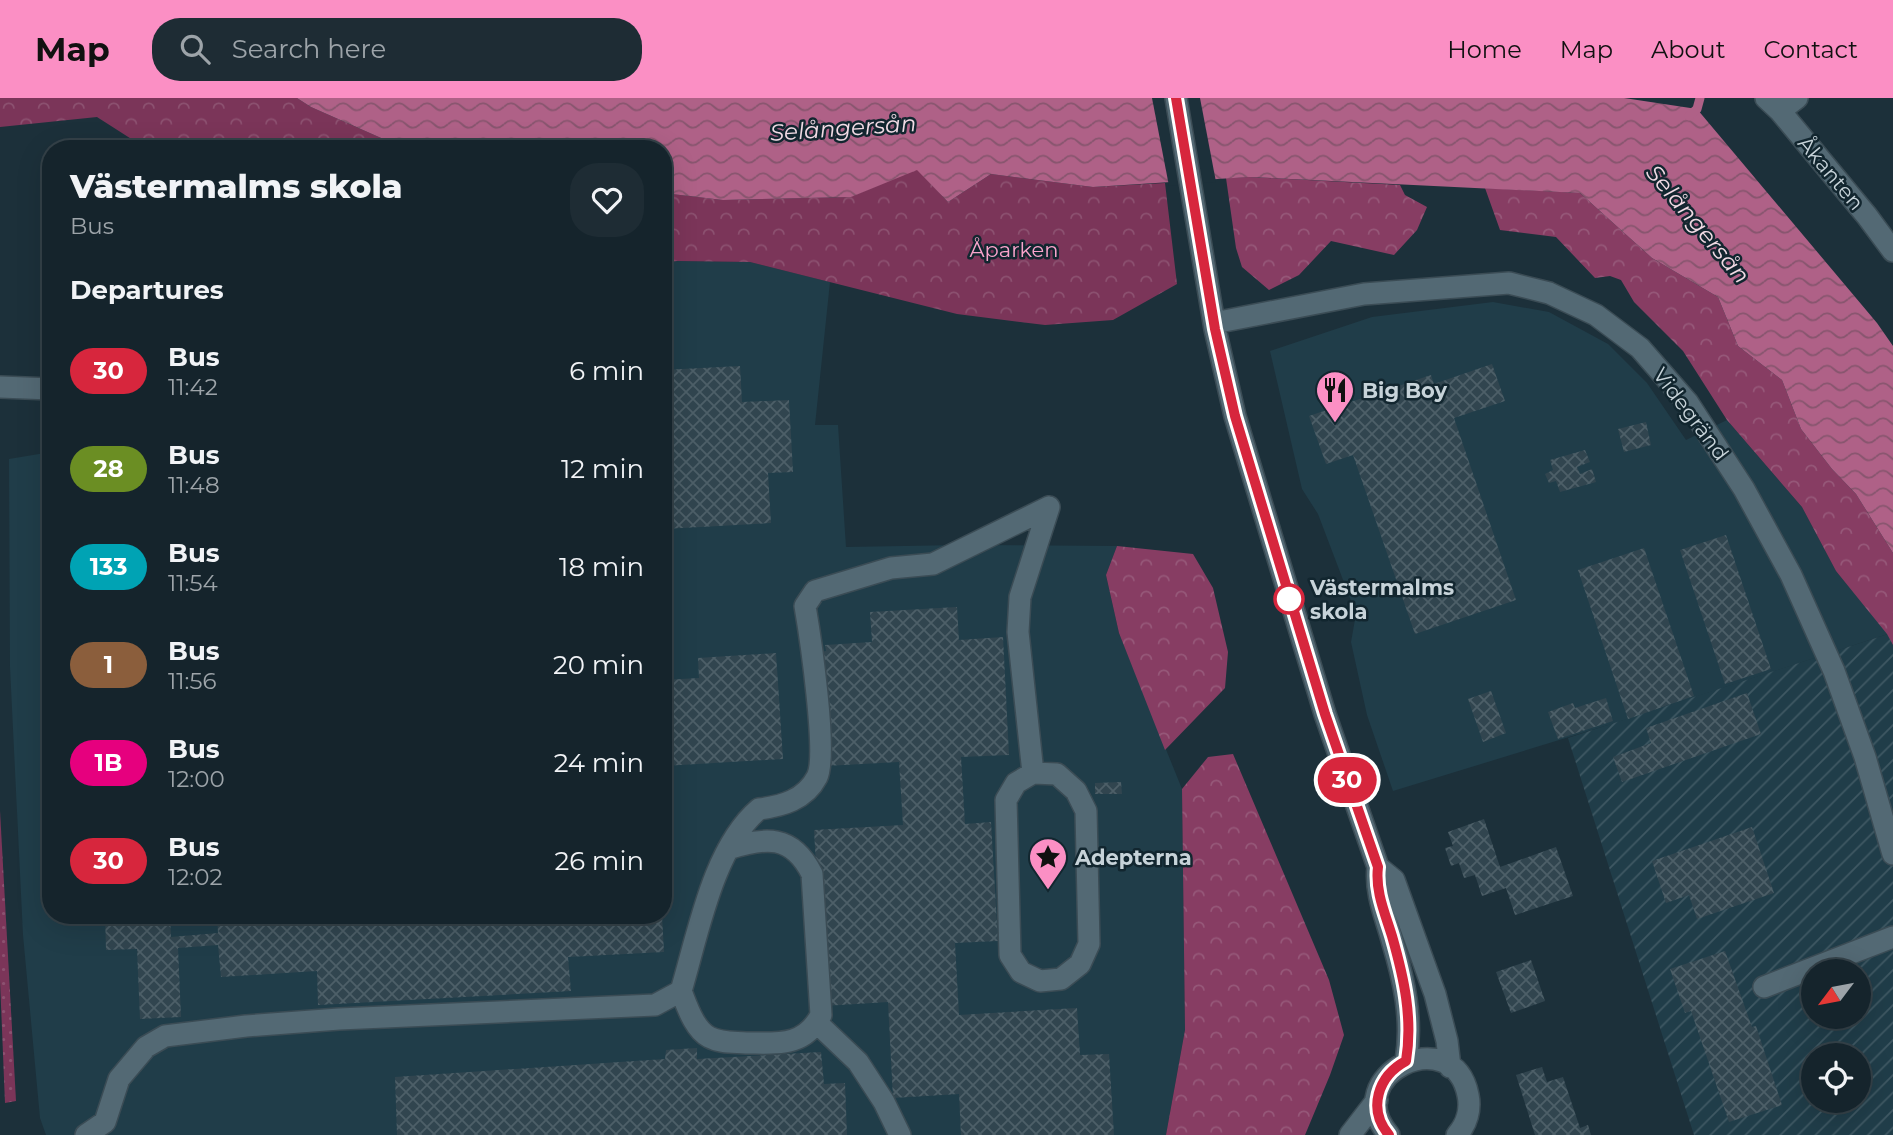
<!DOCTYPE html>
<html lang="en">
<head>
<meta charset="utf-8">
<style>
	:root { --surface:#15242c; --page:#1e2c34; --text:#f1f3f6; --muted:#9da4a9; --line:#344148; --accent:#fb8fc4 }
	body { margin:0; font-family:Montserrat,sans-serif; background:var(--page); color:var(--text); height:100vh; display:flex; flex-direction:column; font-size:26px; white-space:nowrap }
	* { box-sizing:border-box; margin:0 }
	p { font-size:23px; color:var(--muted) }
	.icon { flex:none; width:38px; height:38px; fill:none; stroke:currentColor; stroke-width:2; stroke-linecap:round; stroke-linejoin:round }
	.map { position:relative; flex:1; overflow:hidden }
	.sheet { position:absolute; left:42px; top:42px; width:630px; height:784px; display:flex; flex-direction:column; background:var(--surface); border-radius:28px; box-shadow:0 7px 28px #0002,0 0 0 2px var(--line) }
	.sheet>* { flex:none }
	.badge { padding:0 14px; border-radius:23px; font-size:24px; line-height:46px }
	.needle { width:46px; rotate:238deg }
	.fabs { position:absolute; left:1801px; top:861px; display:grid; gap:14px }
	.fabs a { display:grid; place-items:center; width:70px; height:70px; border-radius:50%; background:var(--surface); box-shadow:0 7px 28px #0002,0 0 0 2px var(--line); font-size:35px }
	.map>.badge { position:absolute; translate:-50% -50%; box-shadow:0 0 0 4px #fff }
	h2 { padding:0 28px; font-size:26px; line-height:63px }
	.round { display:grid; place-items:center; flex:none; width:74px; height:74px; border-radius:28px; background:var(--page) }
	.head { display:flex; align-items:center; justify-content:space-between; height:119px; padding:0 28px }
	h1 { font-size:33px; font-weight:800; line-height:52px }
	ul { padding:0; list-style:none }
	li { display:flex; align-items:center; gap:21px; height:98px; padding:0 28px }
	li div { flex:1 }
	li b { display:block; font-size:26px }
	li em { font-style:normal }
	li .badge { min-width:77px; font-weight:700; text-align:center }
	header { display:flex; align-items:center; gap:42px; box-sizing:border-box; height:98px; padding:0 35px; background:var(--accent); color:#111 }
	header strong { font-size:33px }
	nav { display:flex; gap:38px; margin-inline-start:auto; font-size:24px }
	.search { width:490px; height:63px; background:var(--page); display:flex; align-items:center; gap:18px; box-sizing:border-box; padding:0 24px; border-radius:28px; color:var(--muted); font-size:26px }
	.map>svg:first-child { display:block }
	.built { fill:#203d49 }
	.industrial { fill:url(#industrial-furrows); fill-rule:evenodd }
	.grass { fill:url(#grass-dots) }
	.forest { fill:url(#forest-crowns) }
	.park { fill:url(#park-crowns) }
	.water { fill:url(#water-waves) }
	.pier { fill:#1c303a }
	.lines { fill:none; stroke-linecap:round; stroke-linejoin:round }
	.stream { stroke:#af6187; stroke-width:9 }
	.building { fill:url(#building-cross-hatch) }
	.minor-casing { stroke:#3b4c55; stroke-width:24 }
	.minor { stroke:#536974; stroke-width:21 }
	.line-casing { stroke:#fff; stroke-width:16 }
	.line { stroke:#d7263d; stroke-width:10 }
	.stop-dot { fill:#fff; stroke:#d7263d; stroke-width:3.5 }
	.labels { text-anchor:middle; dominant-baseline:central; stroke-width:5; stroke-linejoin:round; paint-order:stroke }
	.street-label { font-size:21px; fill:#c7d3d9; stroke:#12262f }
	.park-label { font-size:21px; fill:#faa4cc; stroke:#12262f }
	.poi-label { font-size:21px; font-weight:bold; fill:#c7d3d9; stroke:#12262f; text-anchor:start }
	.stop-label { font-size:21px; font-weight:bold; fill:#c7d3d9; stroke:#12262f; text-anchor:start }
	.water-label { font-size:23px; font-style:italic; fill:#f2dbe5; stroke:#12262f }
</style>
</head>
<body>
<header>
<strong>Map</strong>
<div class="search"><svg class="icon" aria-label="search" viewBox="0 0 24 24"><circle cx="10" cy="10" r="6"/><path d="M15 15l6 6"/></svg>Search here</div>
<nav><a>Home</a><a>Map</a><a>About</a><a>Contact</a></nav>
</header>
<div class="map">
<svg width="1893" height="1037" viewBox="0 0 1893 1037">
	<defs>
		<pattern id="industrial-furrows" width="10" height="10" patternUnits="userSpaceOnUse" patternTransform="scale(1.75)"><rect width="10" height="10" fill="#203d49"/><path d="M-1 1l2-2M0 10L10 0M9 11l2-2" fill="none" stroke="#3f5863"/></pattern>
		<pattern id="grass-dots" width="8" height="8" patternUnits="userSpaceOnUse" patternTransform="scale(1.75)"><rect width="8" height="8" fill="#7b3559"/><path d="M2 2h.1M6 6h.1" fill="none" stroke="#8c5170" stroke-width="1.8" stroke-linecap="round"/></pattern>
		<pattern id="forest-crowns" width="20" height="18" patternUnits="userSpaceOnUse" patternTransform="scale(1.75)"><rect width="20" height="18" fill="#873d63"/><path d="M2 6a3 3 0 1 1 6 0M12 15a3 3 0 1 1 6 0" fill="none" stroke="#965879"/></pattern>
		<pattern id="park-crowns" width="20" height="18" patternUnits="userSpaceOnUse" patternTransform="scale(1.75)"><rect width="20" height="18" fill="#7b3559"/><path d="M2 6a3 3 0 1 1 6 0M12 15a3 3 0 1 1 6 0" fill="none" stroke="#8c5170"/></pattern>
		<pattern id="water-waves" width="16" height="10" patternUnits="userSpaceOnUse" patternTransform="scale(1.75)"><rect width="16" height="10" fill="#af6187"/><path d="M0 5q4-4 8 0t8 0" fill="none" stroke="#87556e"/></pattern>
		<pattern id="building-cross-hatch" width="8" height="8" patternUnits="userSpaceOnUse" patternTransform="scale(1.75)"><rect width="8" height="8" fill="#31454f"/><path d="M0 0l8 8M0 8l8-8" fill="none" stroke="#4d5f68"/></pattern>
	</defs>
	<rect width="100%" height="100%" fill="#1c303a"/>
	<path class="built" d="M 677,163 L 750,164 L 830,184 L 815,327 L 838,327 L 846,449 L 961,447 L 1117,448 L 1106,477 L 1119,535 L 1182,691 L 1185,932 L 1166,1037 L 46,1037 L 40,1020 L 23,837 L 10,569 L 9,361 L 51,354 L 51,817 L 663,817 L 663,165 Z
		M 1493,204 L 1549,214 L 1608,246 L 1647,285 L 1686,342 L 1727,322 L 1802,409 L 1836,473 L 1888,536 L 1628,621 L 1393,693 L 1367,617 L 1351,544 L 1356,516 L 1318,416 L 1302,391 L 1270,253 L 1372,219 Z"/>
	<path class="industrial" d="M 1888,536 L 1893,547 L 1893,1037 L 1694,1037 L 1568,640 ZM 1813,873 L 1858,873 L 1858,919 L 1813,919 ZM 1813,957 L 1858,957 L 1858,1003 L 1813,1003 Z"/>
	<path class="grass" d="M 0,713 L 16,1003 L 5,1005 L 0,882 Z"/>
	<path class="forest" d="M 1249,79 L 1400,87 L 1405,97 L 1427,109 L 1417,132 L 1394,157 L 1331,143 L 1299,177 L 1269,192 L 1242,169 L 1236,150 L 1226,80 Z
		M 1485,90 L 1580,95 L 1652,160 L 1718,199 L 1738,248 L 1782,282 L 1801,331 L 1832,371 L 1856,396 L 1893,455 L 1893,547 L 1887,536 L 1836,473 L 1802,409 L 1727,322 L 1683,253 L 1634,204 L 1621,182 L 1610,178 L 1595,180 L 1556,139 L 1500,132 Z
		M 1117,448 L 1193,456 L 1213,490 L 1228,554 L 1225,590 L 1165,652 L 1119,535 L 1106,477 Z
		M 1233,656 L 1329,882 L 1344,937 L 1330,977 L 1305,1037 L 1166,1037 L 1185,932 L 1182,691 L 1208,659 Z"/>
	<path class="park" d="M 0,0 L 297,0 L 311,9 L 406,51 L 147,51 L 97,19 L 0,29 Z
		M 917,71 L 948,104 L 991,76 L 1093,89 L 1165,85 L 1177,186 L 1113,222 L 1045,227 L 957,216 L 750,164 L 677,163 L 663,165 L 663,95 L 723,102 L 850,99 Z"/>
	<path class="water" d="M 297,0 L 1624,0 L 1697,11 L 1877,225 L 1893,248 L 1893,455 L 1856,396 L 1832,371 L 1801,331 L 1782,282 L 1738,248 L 1718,199 L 1652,160 L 1580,95 L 1249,79 L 1093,89 L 991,76 L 948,104 L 917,72 L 851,99 L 723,102 L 663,95 L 663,51 L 406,51 L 311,9 Z"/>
	<path class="pier" d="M 1152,0 L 1200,0 L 1216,84 L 1169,88 Z"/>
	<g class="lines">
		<path class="stream" d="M 1689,18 L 1697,11 L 1700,0"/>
	</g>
	<path class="building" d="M 1492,266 L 1505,303 L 1454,320 L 1516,502 L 1415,536 L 1353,357 L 1326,366 L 1309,318 L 1431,277 L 1434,286 Z
		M 740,268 L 742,304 L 789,302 L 793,374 L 768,375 L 771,425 L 664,431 L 663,272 Z
		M 1646,324 L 1651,347 L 1624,354 L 1618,331 Z
		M 1585,352 L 1590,364 L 1577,369 L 1580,376 L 1592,371 L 1596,384 L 1560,394 L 1556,383 L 1549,385 L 1545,376 L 1553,372 L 1550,362 Z
		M 1726,437 L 1771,571 L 1725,586 L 1680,452 Z
		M 1644,450 L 1694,598 L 1628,621 L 1578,472 Z
		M 957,509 L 959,542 L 1003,539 L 1009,657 L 961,659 L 965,726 L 991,724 L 998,843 L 955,845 L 959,917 L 1077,910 L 1080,957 L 1109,956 L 1114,1037 L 961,1037 L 959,996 L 893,1000 L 888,904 L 824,908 L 814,732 L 903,727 L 899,664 L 825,668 L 819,554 L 826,553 L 825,547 L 872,544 L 870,514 Z
		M 776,555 L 783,661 L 663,668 L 663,582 L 699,580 L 698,560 Z
		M 1491,593 L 1506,635 L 1483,644 L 1468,601 Z
		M 1747,595 L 1761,636 L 1622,684 L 1613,659 L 1651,645 L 1646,630 Z
		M 1606,600 L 1613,623 L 1558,641 L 1548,614 L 1573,605 L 1575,610 Z
		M 1121,684 L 1122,696 L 1095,696 L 1095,685 Z
		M 1484,721 L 1500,769 L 1556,749 L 1573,798 L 1515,817 L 1506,790 L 1482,798 L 1475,777 L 1464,780 L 1459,765 L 1451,768 L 1445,750 L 1453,748 L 1448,734 Z
		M 1752,729 L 1774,795 L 1697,821 L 1689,797 L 1666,805 L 1652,763 Z
		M 105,817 L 170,817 L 171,839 L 218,835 L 217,817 L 662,817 L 664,854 L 568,859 L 571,893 L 318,907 L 317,873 L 221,879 L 218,847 L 178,850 L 181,919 L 140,921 L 137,851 L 106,852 Z
		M 1725,853 L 1752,929 L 1756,928 L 1782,1007 L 1729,1024 L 1691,913 L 1685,915 L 1670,871 Z
		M 1531,862 L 1545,903 L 1511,915 L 1496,874 Z
		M 697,950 L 697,961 L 821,954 L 824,986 L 845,985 L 847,1037 L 397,1037 L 395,979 L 665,961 L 666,952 Z
		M 1542,969 L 1547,984 L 1563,979 L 1580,1030 L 1588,1027 L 1591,1037 L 1535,1037 L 1516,977 Z"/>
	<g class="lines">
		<defs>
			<path id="minor" d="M 1176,0 L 1215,231 L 1235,318 L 1325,616 L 1378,769 C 1375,794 1385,817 1392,842 C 1404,882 1413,921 1406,963
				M 1766,0 L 1780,13 L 1867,118 L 1893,153
				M 1780,13 L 1797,0
				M 1214,225 L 1364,196 L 1509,185 L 1549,195 L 1596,217 L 1640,250 L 1688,305 L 1744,391 L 1791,477 L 1834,573 L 1865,659 L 1893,756
				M 0,289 L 51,291
				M 1033,675 L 1057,676 L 1076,693 L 1086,713 L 1089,846 L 1080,866 L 1061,881 L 1040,883 L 1021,874 L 1010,857 L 1006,702 L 1016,685 L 1033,675 L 1018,534 L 1020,499 L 1049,409
				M 728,751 C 766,739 792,736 812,776 L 821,917 C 804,949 778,945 746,945 C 733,944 720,945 709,939 C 694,931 687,908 681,893 C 698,836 713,750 759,711 C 782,708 805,702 817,679 C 828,657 810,537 805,508 L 815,493 L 891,470 L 933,466 L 1049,409
				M 1378,769 L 1394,782 L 1435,896 L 1447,943 L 1450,969
				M 1764,889 L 1893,839
				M 817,925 L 858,964 L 884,1004 L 900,1037
				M 86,1037 L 105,1024 L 119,981 L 146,949 L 165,938 L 246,928 L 339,921 L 655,907 L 681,893
				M 1350,1037 L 1377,1002
				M 1389,1037 C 1337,977 1453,922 1468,997 C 1471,1011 1467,1026 1457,1037"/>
		</defs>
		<use href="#minor" class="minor-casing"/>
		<use href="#minor" class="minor"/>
	</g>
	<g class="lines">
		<defs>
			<path id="line" d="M 1176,0 L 1215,231 L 1235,318 L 1325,616 L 1378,769 C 1375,793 1385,815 1392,838 C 1404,880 1413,920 1406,963 C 1378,978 1367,1011 1389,1037"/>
		</defs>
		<use href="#line" class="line-casing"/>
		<use href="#line" class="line"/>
	</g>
	<defs>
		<symbol id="restaurant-pin" viewBox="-11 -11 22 30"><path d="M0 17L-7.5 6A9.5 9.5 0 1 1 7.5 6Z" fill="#fb8fc4" stroke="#12262f"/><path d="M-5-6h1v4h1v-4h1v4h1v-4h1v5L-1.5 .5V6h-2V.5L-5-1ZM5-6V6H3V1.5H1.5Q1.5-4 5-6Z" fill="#111"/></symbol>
		<symbol id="sight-pin" viewBox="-11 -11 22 30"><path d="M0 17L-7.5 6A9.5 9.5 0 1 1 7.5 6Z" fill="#fb8fc4" stroke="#12262f"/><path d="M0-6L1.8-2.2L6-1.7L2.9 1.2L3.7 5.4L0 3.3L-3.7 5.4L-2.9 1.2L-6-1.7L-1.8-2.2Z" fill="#111"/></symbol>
	</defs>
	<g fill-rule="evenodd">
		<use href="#restaurant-pin" x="1313" y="270" width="44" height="60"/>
		<use href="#sight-pin" x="1026" y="737" width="44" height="60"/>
	</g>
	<circle class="stop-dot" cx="1289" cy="501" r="14"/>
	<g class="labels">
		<g class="street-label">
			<text transform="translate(1831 75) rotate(50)">Åkanten</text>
			<text transform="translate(1691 316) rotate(53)">Videgränd</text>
		</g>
		<g class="park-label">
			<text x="1014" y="151">Åparken</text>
		</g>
		<g class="poi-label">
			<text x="1362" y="292">Big Boy</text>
			<text x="1075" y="759">Adepterna</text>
		</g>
		<g class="stop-label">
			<text x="1310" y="489">Västermalms<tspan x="1310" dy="24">skola</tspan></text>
		</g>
		<g class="water-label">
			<text transform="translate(843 30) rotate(-4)">Selångersån</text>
			<text transform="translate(1698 126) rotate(50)">Selångersån</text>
		</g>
	</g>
</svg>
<div class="fabs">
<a><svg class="needle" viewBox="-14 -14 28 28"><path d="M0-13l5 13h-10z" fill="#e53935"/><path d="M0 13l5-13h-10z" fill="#9da4a9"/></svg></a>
<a><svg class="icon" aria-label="locate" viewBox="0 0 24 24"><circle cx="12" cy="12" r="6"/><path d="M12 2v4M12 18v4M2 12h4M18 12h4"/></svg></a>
</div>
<b class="badge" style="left:1347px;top:682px;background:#d7263d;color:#fff">30</b>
<section class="sheet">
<div class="head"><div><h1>Västermalms skola</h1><p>Bus</p></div><a class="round"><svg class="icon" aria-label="heart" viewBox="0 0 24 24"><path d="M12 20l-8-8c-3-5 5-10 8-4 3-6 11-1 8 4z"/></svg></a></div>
<h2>Departures</h2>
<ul>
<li><span class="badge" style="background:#d7263d;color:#fff">30</span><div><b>Bus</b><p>11:42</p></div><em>6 min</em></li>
<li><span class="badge" style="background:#6b8e23;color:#fff">28</span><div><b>Bus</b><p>11:48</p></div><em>12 min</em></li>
<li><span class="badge" style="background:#00a3b4;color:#fff">133</span><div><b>Bus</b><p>11:54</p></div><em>18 min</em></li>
<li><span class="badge" style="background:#8b5e3c;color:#fff">1</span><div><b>Bus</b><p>11:56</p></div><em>20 min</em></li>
<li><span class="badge" style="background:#e6007e;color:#fff">1B</span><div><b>Bus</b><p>12:00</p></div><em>24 min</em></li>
<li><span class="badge" style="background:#d7263d;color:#fff">30</span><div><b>Bus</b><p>12:02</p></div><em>26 min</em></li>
</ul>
</section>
</div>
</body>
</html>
